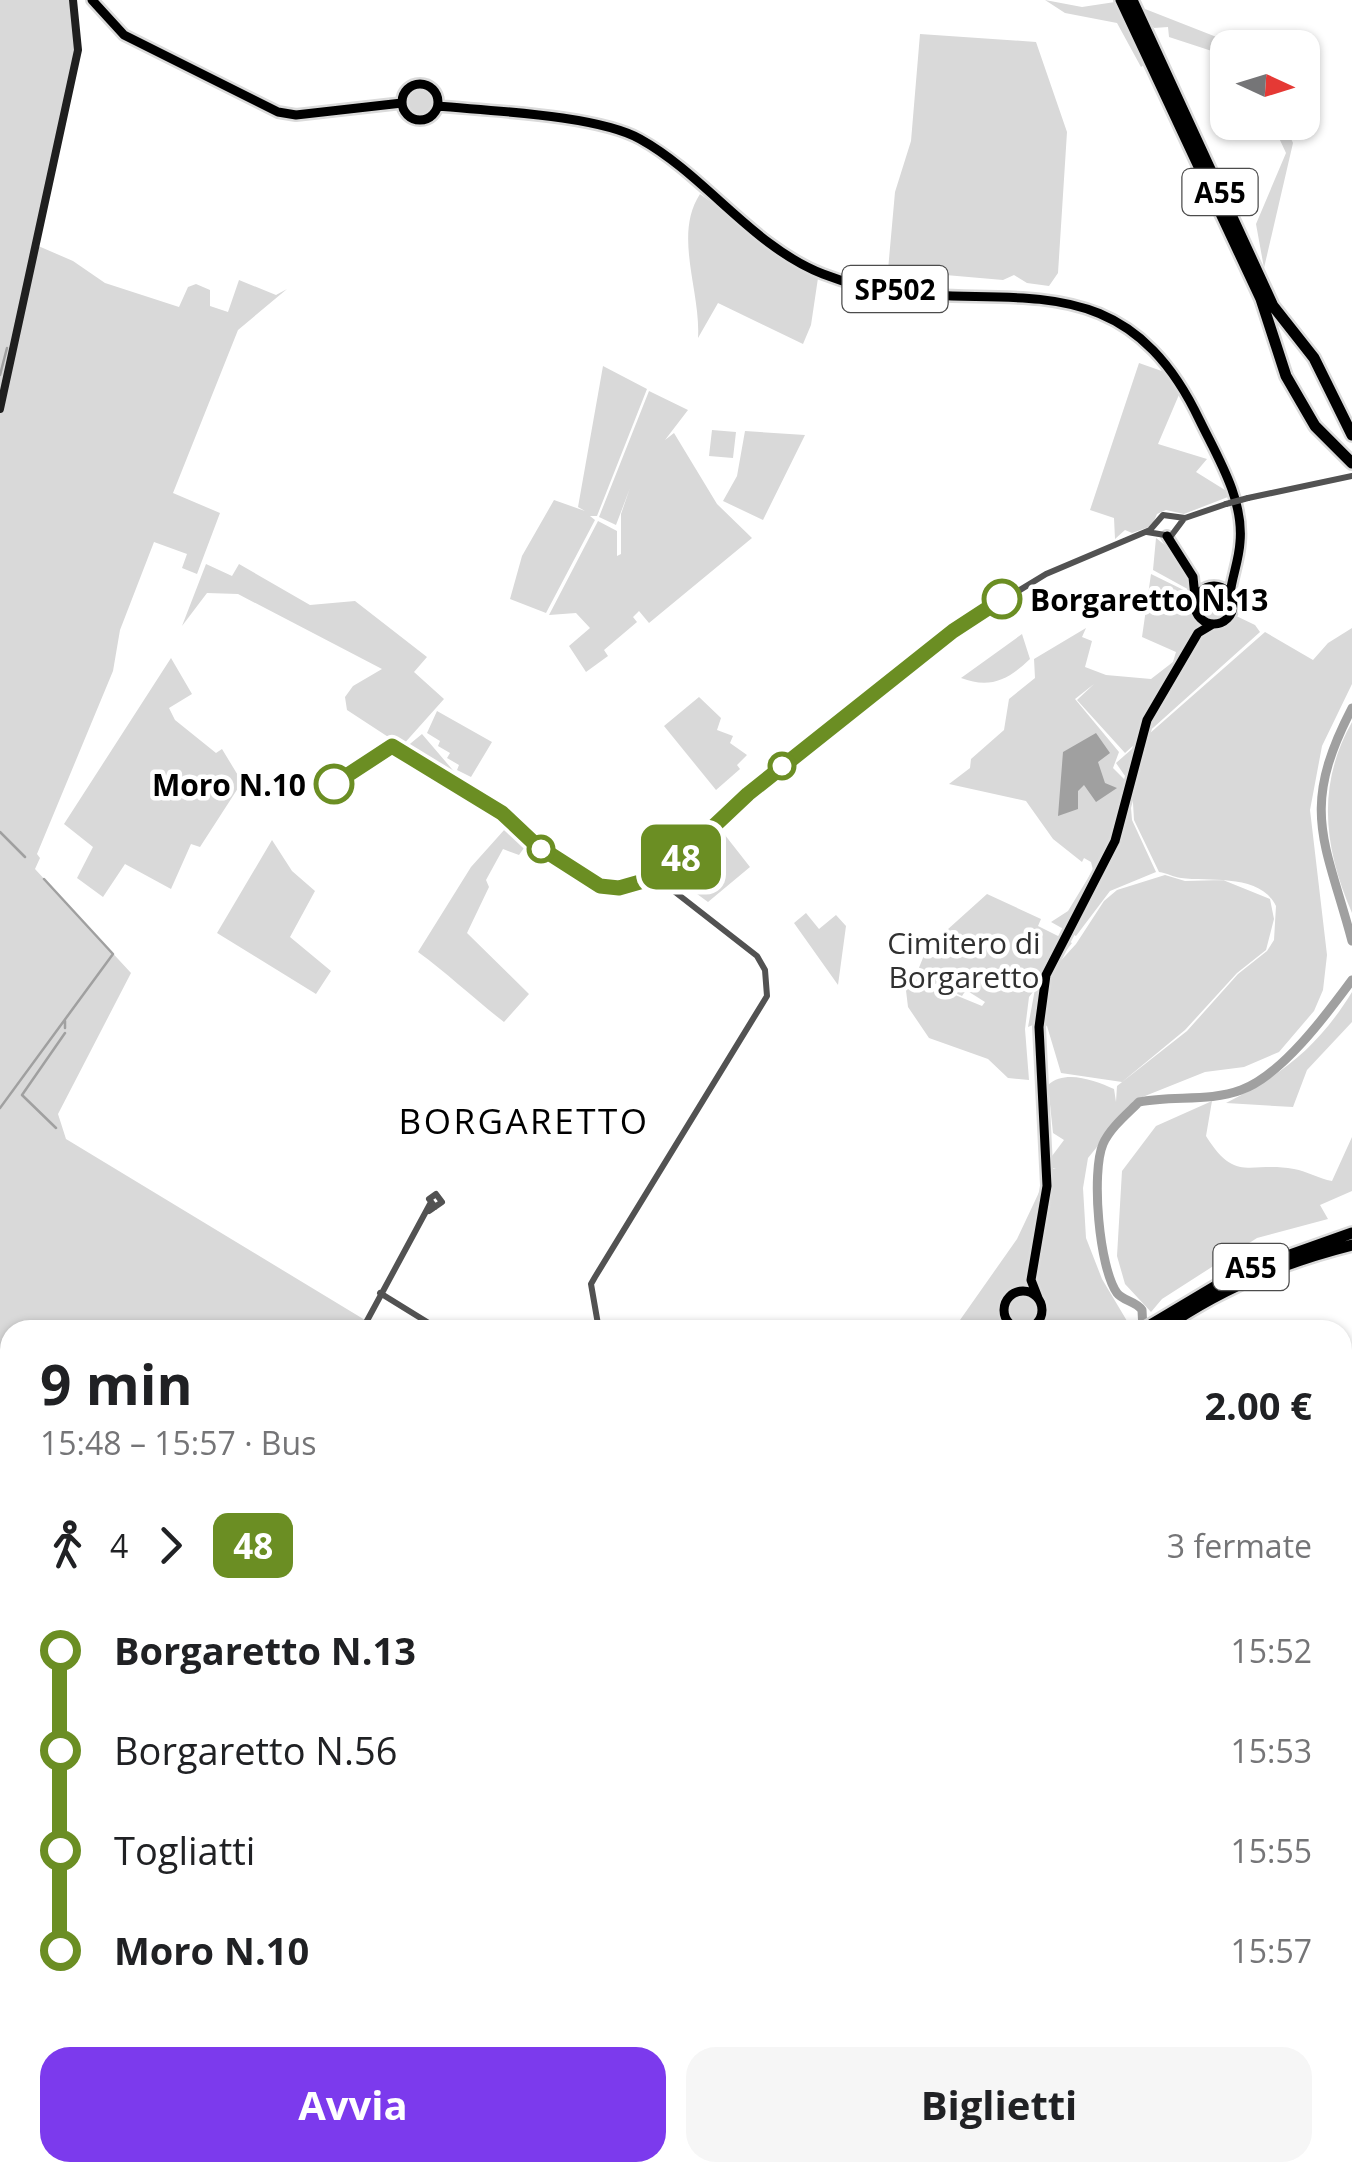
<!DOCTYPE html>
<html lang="it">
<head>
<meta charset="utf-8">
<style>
	:root { --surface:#fff; --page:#f6f6f6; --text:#202124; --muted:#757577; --accent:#7c3aed }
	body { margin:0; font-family:"Open Sans",sans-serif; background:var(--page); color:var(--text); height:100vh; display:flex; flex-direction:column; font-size:38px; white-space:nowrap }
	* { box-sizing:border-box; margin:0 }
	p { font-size:32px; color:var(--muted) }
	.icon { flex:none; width:55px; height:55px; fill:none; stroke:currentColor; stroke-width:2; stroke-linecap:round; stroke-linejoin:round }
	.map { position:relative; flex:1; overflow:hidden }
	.details { position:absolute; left:0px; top:1320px; width:1352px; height:862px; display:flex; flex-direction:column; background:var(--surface); border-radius:30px 30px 0 0; box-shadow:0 2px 8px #0004 }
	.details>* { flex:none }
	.badge { padding:0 20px; border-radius:15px; font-size:35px; line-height:65px }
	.needle { width:65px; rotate:94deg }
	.fabs { position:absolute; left:1210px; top:30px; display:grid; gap:20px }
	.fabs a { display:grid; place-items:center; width:110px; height:110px; border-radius:20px; background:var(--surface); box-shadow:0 2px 8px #0004; font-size:50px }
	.map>.badge { position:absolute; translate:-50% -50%; box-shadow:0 0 0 5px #fff }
	.legs { display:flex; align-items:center; gap:15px; height:110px; padding:0 40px; font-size:32px }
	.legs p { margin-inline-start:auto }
	.headline { display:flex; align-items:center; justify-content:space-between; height:170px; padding:0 40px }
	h1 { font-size:55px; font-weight:700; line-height:75px }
	.button { display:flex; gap:20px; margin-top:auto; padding:20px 40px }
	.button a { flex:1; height:115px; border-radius:30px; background:var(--accent); color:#fff; font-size:40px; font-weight:700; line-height:115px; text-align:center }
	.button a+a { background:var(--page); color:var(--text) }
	ul { padding:0 40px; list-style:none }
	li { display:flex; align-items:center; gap:35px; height:100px; font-size:38px }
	li i { display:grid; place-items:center; width:15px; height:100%; margin:0 12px; background:currentColor }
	li i::after { content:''; width:25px; height:25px; margin:-12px; border:8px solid; border-radius:50%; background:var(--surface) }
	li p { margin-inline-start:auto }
	li:first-child i { background:linear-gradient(#0000 50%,currentColor 0) }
	li:last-child i { background:linear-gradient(currentColor 50%,#0000 0) }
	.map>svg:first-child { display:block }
	.green { fill:#d9d9d9 }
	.water { fill:#a0a0a0 }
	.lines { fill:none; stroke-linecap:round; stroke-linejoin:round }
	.stream { stroke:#a0a0a0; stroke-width:2.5 }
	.river { stroke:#a0a0a0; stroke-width:9 }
	.primary-casing { stroke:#dbdbdb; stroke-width:14 }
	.motorway-casing { stroke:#dbdbdb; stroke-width:16 }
	.tertiary { stroke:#525252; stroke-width:6 }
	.secondary { stroke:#1f1f1f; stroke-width:8 }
	.primary { stroke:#000; stroke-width:9 }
	.motorway { stroke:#000; stroke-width:11 }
	.tertiary-bridge { stroke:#525252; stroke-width:6 }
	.line-1-casing { stroke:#fff; stroke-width:22 }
	.line-1 { stroke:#6b8e23; stroke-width:15 }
	.stop-1-dot { fill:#fff; stroke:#6b8e23; stroke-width:5 }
	.labels { text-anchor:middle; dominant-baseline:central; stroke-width:9; stroke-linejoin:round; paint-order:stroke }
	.shield { fill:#fff; stroke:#4c4c4c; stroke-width:2.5 }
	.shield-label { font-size:28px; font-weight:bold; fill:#000 }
	.stop-label { font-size:30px; font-weight:bold; fill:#000; stroke:#fff; text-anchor:start }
	.park-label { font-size:30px; fill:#303030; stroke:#fff }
	.quarter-label { font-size:35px; letter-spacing:2.5px; fill:#000; stroke:#fff }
</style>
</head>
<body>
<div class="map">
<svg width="1352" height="2181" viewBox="0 0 1352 2181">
	<rect width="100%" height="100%" fill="#fff"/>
	<path class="green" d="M 0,0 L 76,0 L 79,39 L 36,245 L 73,261 L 105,283 L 179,307 L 188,287 L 196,284 L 210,290 L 210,306 L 228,312 L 239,280 L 276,295 L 287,289 L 238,330 L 173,493 L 220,513 L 197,574 L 182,568 L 187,554 L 154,542 L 120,630 L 113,671 L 37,854 L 40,858 L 35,869 L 131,973 L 58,1114 L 66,1139 L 365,1320 L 362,1330 L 10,1330 L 10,2172 L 537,2173 L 530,2181 L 0,2181 Z
		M 1045,0 L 1082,7 L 1115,2 L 1144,65 L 1141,67 L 1117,23 L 1065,13 Z
		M 1140,7 L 1242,47 L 1228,48 L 1227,64 L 1221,54 L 1169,37 L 1168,27 L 1154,28 Z
		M 920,34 L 1036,42 L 1067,132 L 1058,273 L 1049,286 L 1027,283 L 1014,275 L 1003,280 L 888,270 L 895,192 L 911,141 Z
		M405 102a14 14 0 1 1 28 0a14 14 0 1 1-28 0Z
		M 1272,123 L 1284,123 L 1293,143 L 1264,268 L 1256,224 L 1286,153 Z
		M 700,194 L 818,278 L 811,325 L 803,344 L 718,303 L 698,338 C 701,291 673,235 700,194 Z
		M 1139,363 L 1173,375 L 1181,390 L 1158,444 L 1207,459 L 1196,472 L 1233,495 L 1184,514 L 1166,510 L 1157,514 L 1152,526 L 1132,533 L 1125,530 L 1115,539 L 1114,518 L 1090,510 Z
		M 603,366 L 647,389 L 597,516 L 590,516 L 595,520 L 546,613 L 510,599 L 522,556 L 554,500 L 585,511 L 578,507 Z
		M 649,391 L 688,410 L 665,440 L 674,433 L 717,504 L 752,538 L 649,623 L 639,611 L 633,617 L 637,622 L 604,650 L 608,656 L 586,672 L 569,646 L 590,628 L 576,613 L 549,615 L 598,521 L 617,531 L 617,556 L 621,554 L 621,514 L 630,488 L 616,525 L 599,517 Z
		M 712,430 L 736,432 L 733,458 L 709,456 Z
		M 745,431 L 805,435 L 763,520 L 723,501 L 737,476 Z
		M 1156,538 L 1174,552 L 1193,592 L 1153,570 Z
		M 206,564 L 232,576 L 239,564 L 310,605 L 355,601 L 427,657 L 414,672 L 444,699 L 402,746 L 347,710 L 345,697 L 353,686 L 382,669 L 238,594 L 207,593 L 182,626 Z
		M 1151,574 L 1200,598 L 1210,590 L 1222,592 L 1228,599 L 1228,612 L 1255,625 L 1260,632 L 1125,753 L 1077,700 L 1094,684 L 1075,699 L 1119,752 L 1113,768 L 1129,784 L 1132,820 L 1156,872 L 1110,891 L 1076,936 L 1051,922 L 1068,911 L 1093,870 L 1091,862 L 1084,858 L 1082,862 L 1053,839 L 1026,801 L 949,784 L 970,768 L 971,759 L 1004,730 L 1009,699 L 1035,678 L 1034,659 L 1086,628 L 1082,637 L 1092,641 L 1085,667 L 1106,675 L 1151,679 L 1173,662 L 1176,652 L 1142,637 Z
		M 1352,628 L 1352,684 L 1322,746 L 1310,810 L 1327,955 L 1323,990 L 1314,1011 L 1279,1052 L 1244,1067 L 1205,1072 L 1135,1100 L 1088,1158 L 1083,1188 L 1086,1238 L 1102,1279 L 1130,1326 L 1125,1330 L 953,1330 L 1017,1239 L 1050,1169 L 1056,1169 L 1052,1168 L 1052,1156 L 1064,1140 L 1053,1133 L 1048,1085 C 1066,1069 1095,1081 1114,1089 L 1116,1102 L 1117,1086 L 1187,1031 L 1238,974 L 1267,951 L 1274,940 L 1276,906 C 1260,873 1210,882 1181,878 C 1173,877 1167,873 1159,872 L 1134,820 L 1132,786 L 1116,763 L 1265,632 L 1313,660 L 1328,643 Z
		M 1022,634 L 1030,659 C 1008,680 990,689 961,678 Z
		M 171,658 L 192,694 L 169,708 L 175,720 L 216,753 L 222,749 L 242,782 L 200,847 L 191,844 L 171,889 L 125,864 L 103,897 L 77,878 L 93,847 L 64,824 Z
		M 699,697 L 721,718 L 717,730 L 733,736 L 730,743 L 747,755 L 737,765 L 740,769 L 716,790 L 664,726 Z
		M 437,711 L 492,742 L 471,777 L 457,770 L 459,765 L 447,758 L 450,753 L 438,746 L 440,741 L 427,733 Z
		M 1352,722 L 1352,913 C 1324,848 1316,786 1352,722 Z
		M 422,734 L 463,782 L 462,785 L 405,748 Z
		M 505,829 L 526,845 L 519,855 L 503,849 L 486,880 L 489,887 L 467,933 L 529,994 L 504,1022 C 473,998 447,973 418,952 L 471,867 Z
		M 721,830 L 750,867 L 708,902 L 682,883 L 679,872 Z
		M 272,840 L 292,871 L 315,891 L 290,937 L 331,971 L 316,994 L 217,933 Z
		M 1165,875 L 1185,881 L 1223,880 L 1270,899 L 1274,919 L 1266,950 L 1237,973 L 1185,1030 L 1122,1082 L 1061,1073 L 1047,1026 L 1040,1022 L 1028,1027 L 1035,989 L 1076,944 L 1104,901 L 1117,890 Z
		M 987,894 L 1041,919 L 1038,926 L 1072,943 L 1029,997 L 1025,1029 L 1029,1080 L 1008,1078 L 988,1059 L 929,1038 L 908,1007 L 904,974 L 982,1006 L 985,1002 L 966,990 L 962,996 L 916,975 L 927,948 Z
		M 806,913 L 819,929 L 836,915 L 846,926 L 838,985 L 794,923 Z
		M 1352,992 L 1352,1022 L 1307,1070 L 1293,1107 L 1226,1103 C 1283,1074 1318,1047 1352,992 Z
		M 1212,1101 L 1206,1136 C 1236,1184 1249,1161 1294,1169 C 1307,1171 1319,1179 1332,1181 L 1352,1137 L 1352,1191 L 1320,1205 L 1328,1219 L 1257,1238 L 1162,1299 L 1151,1312 L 1125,1284 L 1117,1256 L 1122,1171 L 1156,1126 Z"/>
	<path class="water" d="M 1096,733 L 1110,753 L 1098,762 L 1105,783 L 1117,788 L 1096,802 L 1084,785 L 1078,791 L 1078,809 L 1058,816 L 1063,752 Z"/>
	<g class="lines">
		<path class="stream" d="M 0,375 L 7,348
			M 0,832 L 25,857
			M 65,1028 L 65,1021
			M 0,1108 L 113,954 L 44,879
			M 56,1128 L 22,1095 L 65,1033"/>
		<path class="river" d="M 1352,708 C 1299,810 1325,840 1352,941
			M 1143,1330 L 1142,1310 C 1136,1301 1123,1301 1117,1293 C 1099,1268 1091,1172 1103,1144 C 1110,1128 1127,1114 1139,1102 C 1171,1095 1210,1102 1241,1090 C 1281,1076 1327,1014 1352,980"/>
		<defs>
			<path id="primary" d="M 92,0 L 124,35 L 278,112 L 296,115 L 402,103
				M402 102a18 18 0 1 1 36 0a18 18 0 1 1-36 0Z
				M 438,106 C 490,111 597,115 640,139 C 705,175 753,247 823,274 C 971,333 1111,232 1200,421 C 1218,458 1244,500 1240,542 C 1239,560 1232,577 1230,594
				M 1167,536 L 1193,577 L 1195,597
				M1195 605a19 19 0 1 1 38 0a19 19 0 1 1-38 0Z
				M1004 1310a19 19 0 1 1 38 0a19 19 0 1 1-38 0Z
				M 1038,1298 L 1031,1280 L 1047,1186 L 1039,1027 L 1046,975 L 1115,841 L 1147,720 L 1198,633 L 1213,624
				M 808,2172 L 817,2181
				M 829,2172 L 839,2181"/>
			<path id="motorway" d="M 1121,0 L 1261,299 L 1286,376 L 1315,426 L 1352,463
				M 1132,0 L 1273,306 L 1314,358 L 1352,435
				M 1142,1330 L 1236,1274 L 1352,1233
				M 1161,1330 C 1219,1289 1284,1262 1352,1245
				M 532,2181 L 540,2172
				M 626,2181 L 644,2172
				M 651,2181 L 667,2172
				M 694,2181 L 714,2172"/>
		</defs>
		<use href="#primary" class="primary-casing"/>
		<use href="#motorway" class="motorway-casing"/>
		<path class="tertiary" d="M 1248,498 L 1352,476
			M 1147,532 L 1171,536 L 1183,520
			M 668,867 L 748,793 L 953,631 L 1046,574 L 1150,530 L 1163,515 L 1185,518 L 1226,504
			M 673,879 L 664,885 L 655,876 L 662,867 L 673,872
			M 429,1211 L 442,1202 L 436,1194 L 429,1199 L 435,1207
			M 380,1293 L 440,1330
			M 362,1330 L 430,1204
			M 599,1330 L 591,1284 L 595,1277 L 767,996 L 765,970 L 757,956 L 666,885
			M 1342,1881 L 1352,1858
			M 1342,1909 L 1352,1887
			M 818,2172 L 828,2181
			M 774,2181 L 777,2172
			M 782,2181 L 786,2172
			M 1223,2181 L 1226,2172
			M 1229,2181 L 1232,2172"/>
		<path class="secondary" d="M 0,409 L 78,50 L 73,0
			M 0,1425 L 10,1435
			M 245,2172 L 247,2181"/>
		<use href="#primary" class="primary"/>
		<use href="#motorway" class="motorway"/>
		<path class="tertiary-bridge" d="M 1226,504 L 1248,498"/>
	</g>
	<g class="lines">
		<defs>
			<path id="line-1" d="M 334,784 L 392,746 L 502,813 L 536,845 L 600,886 L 619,888 L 640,882 L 679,859 L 748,794 L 953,631 L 1002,599"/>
		</defs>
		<use href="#line-1" class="line-1-casing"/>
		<use href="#line-1" class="line-1"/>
	</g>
	<g class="stop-1-dot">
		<circle cx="1002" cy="599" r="18"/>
		<circle cx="782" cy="766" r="12"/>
		<circle cx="334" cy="784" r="18"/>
		<circle cx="541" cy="849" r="12"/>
	</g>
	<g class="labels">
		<g class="shield">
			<rect x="1182.5" y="169" width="75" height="46" rx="8"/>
			<rect x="842.5" y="266" width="105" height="46" rx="8"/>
			<rect x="1213.5" y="1244" width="75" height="46" rx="8"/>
		</g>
		<g class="shield-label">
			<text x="1220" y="192">A55</text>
			<text x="895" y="289">SP502</text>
			<text x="1251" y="1267">A55</text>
		</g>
		<g class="stop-label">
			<text x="1030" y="599">Borgaretto N.13</text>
			<text x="306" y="784" text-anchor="end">Moro N.10</text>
		</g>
		<g class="park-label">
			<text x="964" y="942">Cimitero di<tspan x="964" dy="34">Borgaretto</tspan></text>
		</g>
		<g class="quarter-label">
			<text x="524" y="1120">BORGARETTO</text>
		</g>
	</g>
</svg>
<div class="fabs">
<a><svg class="needle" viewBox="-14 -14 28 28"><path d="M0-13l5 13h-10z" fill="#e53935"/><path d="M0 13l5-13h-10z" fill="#757577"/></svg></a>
</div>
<b class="badge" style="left:681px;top:857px;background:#6b8e23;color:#fff">48</b>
<section class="details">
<div class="headline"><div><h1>9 min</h1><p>15:48 – 15:57 · Bus</p></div><b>2.00 €</b></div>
<div class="legs"><svg class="icon" aria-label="walk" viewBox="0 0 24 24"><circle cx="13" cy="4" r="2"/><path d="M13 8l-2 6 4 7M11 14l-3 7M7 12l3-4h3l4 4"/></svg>4<svg class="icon" aria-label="forward" viewBox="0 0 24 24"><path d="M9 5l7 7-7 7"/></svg><b class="badge" style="background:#6b8e23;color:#fff">48</b><p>3 fermate</p></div>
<ul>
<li><i style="color:#6b8e23"></i><b>Borgaretto N.13</b><p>15:52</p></li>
<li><i style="color:#6b8e23"></i><span>Borgaretto N.56</span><p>15:53</p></li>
<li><i style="color:#6b8e23"></i><span>Togliatti</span><p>15:55</p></li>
<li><i style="color:#6b8e23"></i><b>Moro N.10</b><p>15:57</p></li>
</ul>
<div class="button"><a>Avvia</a><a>Biglietti</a></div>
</section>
</div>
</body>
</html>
